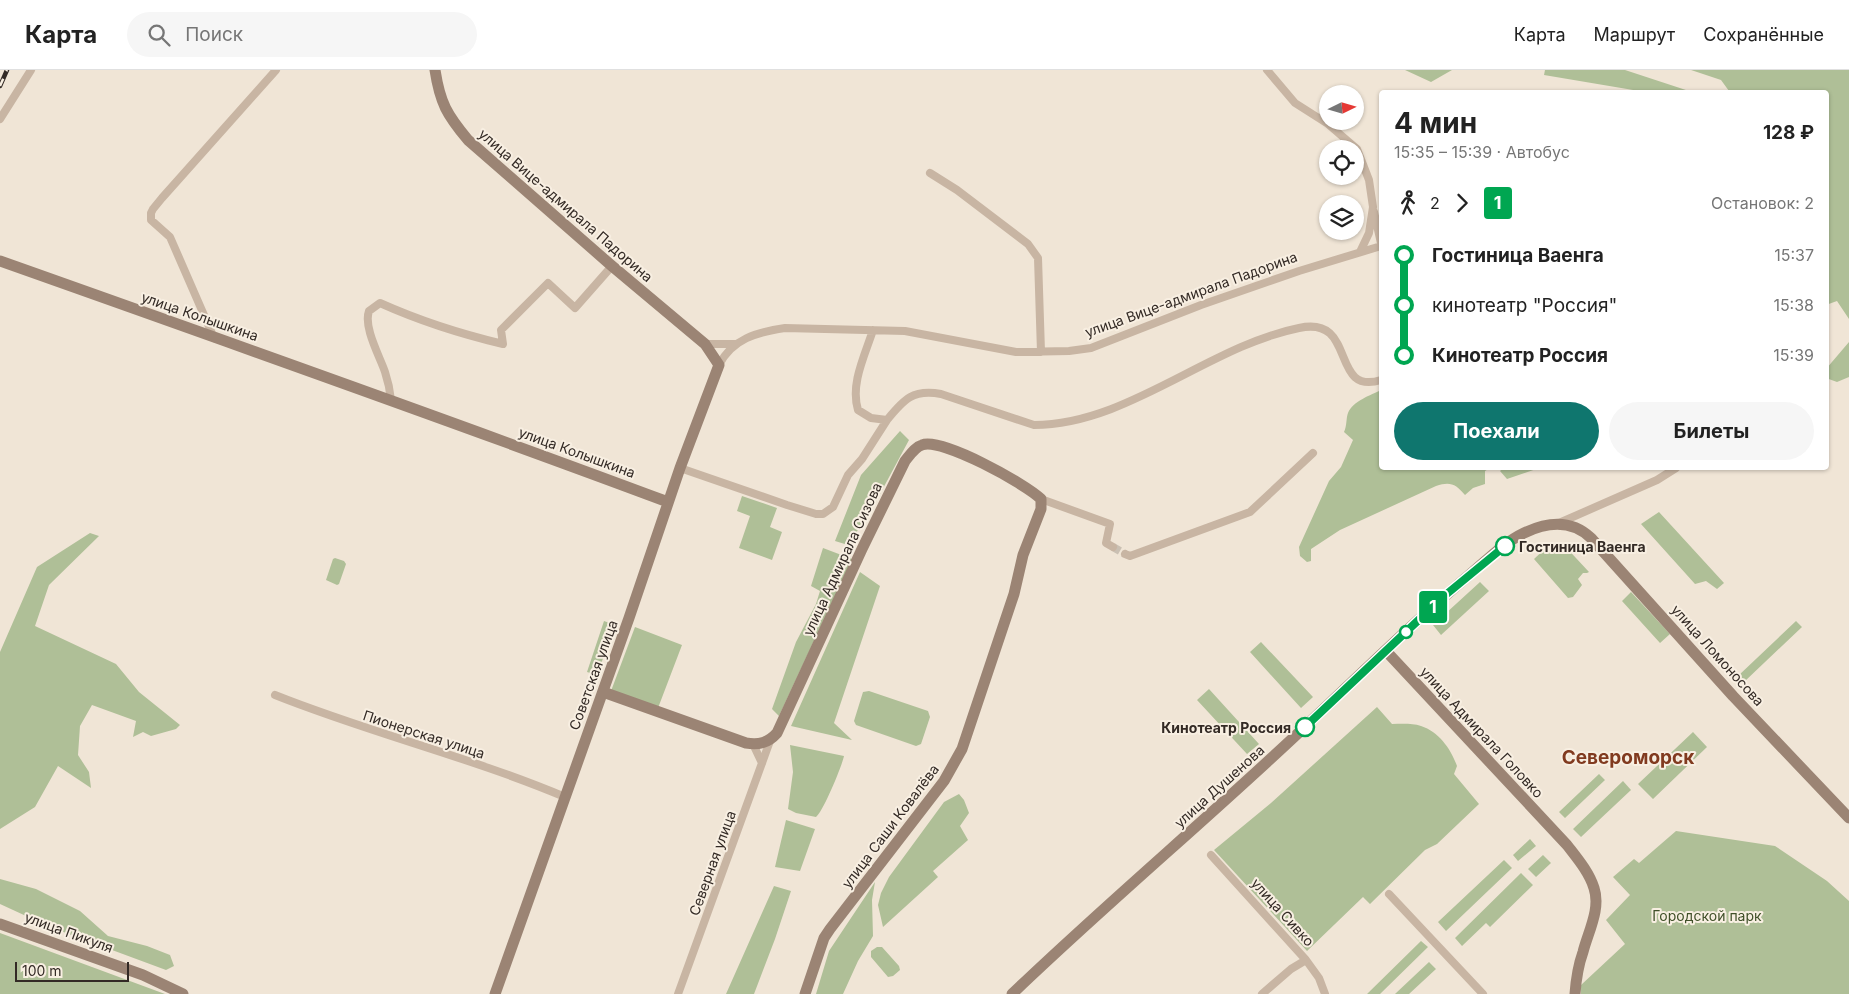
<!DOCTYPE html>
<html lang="ru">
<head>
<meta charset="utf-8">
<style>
	:root { --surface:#fff; --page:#f6f6f6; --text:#222; --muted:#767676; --line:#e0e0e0; --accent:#0f766e }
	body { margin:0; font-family:Inter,sans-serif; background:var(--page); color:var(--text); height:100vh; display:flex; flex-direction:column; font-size:19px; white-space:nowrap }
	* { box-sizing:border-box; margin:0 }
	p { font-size:16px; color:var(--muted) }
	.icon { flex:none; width:28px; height:28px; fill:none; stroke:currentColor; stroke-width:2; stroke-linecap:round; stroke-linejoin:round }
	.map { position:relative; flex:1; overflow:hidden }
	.drawer { position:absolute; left:1379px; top:20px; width:450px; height:380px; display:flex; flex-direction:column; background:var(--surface); border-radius:5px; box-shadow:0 1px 4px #0004 }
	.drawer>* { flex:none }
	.badge { padding:0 10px; border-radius:4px; font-size:18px; line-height:32px }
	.needle { width:32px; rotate:85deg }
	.tools { position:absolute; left:1319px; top:15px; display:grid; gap:10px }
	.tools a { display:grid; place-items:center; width:45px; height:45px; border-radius:50%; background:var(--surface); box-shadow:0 1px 4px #0004; font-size:25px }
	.scale { position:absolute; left:15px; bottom:12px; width:114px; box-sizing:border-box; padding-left:5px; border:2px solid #332a25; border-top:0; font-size:14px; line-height:18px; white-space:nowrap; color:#332a25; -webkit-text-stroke:4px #f8efe2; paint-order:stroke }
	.map>.badge { position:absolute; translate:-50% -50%; box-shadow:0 0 0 2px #fff }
	.legs { display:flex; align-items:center; gap:8px; height:55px; padding:0 15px; font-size:16px }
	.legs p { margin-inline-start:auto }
	.headline { display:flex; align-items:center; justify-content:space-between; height:85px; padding:0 15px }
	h1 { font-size:28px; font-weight:700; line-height:38px }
	.cta { display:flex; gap:10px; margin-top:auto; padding:10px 15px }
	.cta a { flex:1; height:58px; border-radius:30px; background:var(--accent); color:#fff; font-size:20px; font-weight:700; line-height:58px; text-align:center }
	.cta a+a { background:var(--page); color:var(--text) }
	ul { padding:0 15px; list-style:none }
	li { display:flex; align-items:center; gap:18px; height:50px; font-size:19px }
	li i { display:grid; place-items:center; width:8px; height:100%; margin:0 6px; background:currentColor }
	li i::after { content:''; width:12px; height:12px; margin:-6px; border:4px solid; border-radius:50%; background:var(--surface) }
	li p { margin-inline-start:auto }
	li:first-child i { background:linear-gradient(#0000 50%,currentColor 0) }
	li:last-child i { background:linear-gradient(currentColor 50%,#0000 0) }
	header { display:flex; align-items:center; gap:30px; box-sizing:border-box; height:70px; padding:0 25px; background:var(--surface); border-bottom:1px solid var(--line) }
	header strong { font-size:24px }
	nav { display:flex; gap:28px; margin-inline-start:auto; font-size:18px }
	.search { width:350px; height:45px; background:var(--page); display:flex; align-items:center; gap:12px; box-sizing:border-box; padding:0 18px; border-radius:28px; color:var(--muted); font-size:19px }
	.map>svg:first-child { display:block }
	.green { fill:#afbf97 }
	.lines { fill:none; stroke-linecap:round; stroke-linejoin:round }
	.street-tunnel { stroke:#cac0b3; stroke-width:8; stroke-dasharray:8 4; stroke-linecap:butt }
	.street { stroke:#c8b5a3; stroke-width:8 }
	.secondary { stroke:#9b8474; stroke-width:11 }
	.rail-casing { stroke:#332a25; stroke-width:4.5 }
	.rail { stroke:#f8efe2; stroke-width:2.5; stroke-dasharray:8; stroke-linecap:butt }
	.line-1-casing { stroke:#fff; stroke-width:11 }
	.line-1 { stroke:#00a651; stroke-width:8 }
	.stop-1-dot { fill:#fff; stroke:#00a651; stroke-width:2.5 }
	.labels { text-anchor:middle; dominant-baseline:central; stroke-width:4; stroke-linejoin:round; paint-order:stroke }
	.street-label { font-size:14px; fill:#332a25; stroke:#f8efe2 }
	.stop-label { font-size:14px; font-weight:bold; fill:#332a25; stroke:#f8efe2; text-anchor:start }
	.park-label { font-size:14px; fill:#405029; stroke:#f8efe2 }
	.district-label { font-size:19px; font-weight:bold; fill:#813a1f; stroke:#f8efe2 }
</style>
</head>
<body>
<header>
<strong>Карта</strong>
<div class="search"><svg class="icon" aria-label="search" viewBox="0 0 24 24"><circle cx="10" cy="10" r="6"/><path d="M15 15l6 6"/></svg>Поиск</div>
<nav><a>Карта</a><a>Маршрут</a><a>Сохранённые</a></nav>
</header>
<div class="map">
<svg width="1849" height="924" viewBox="0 0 1849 924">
	<rect width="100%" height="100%" fill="#f0e5d6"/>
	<path class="green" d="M 1405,0 L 1452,0 L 1431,12 Z
		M 1545,0 L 1625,0 L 1692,22 L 1645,22 L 1544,5 Z
		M 1691,0 L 1849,0 L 1849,249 L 1837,231 L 1826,235 L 1826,22 L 1727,22 L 1729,21 L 1721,10 Z
		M 1849,272 L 1849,307 L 1837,312 L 1826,308 L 1826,299 Z
		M 1381,320 L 1381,398 L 1490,398 L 1485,401 L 1485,414 L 1473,418 L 1465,425 C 1456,414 1450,411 1436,416 L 1340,460 L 1311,479 L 1311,491 L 1307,492 L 1300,486 L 1299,477 L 1329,411 L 1341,397 L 1353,370 L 1344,362 C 1347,356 1346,348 1348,343 C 1353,331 1371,325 1381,320 Z
		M 900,361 L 909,370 L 873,437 L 848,475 L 835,471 L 861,405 Z
		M 1503,398 L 1539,398 L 1507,409 L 1500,401 Z
		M 742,426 L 777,438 L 770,457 L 782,462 L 772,490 L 739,478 L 750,446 L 737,441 Z
		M 1659,442 L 1724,513 L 1717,519 L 1706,511 L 1695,514 L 1641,454 Z
		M 90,463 L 99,466 L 49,515 L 35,556 L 116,594 L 139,622 L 180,655 L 176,659 L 151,666 L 143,662 L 133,667 L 136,651 L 92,635 L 80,656 L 78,685 L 89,702 L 91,718 L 58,696 L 35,737 L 0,759 L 0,582 L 37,497 Z
		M 1562,473 L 1589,502 L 1587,503 L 1583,503 L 1578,509 L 1582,515 L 1573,527 L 1568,528 L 1534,489 L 1548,476 Z
		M 823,478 L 852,489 L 779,646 L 772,639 L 796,572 L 816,534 L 820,521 L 811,516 Z
		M 335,488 L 344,491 L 346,494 L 339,514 L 337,515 L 326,510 L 333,489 Z
		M 860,502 L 880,516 L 834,653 L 852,670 L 791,656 Z
		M 1480,512 L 1489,521 L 1441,565 L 1433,555 Z
		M 1631,522 L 1670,564 L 1660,573 L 1622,531 Z
		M 604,551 L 615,555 L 597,605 L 587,602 Z
		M 1796,551 L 1802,557 L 1744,612 L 1738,606 Z
		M 635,557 L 682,575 L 658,638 L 611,621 Z
		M 1261,572 L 1313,627 L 1301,638 L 1250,582 Z
		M 1209,619 L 1259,674 L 1247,684 L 1197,630 Z
		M 869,621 L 928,641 L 930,647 L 921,674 L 916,676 L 856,655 L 854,651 L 863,622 Z
		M 1377,637 L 1392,654 C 1401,654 1412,653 1421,656 C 1439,662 1451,679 1457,696 L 1454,704 L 1479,734 L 1437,774 L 1425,780 L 1370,834 L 1363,827 L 1307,881 L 1214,780 L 1271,733 Z
		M 1693,662 L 1707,677 L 1653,729 L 1638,714 Z
		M 790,675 L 844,686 C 842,696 823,742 816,747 L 796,743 L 788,739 L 793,702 Z
		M 1599,704 L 1605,710 L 1565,748 L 1559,742 Z
		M 1623,711 L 1631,720 L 1581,767 L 1573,759 Z
		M 959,724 L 964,730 L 969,743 L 960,756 L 968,770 L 933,801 L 938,807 L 883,857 L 878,835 L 881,823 L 889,807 L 944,732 Z
		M 786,750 L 815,759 L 800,801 L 775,797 Z
		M 1676,761 L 1775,776 L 1827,811 L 1849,831 L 1849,924 L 1581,924 L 1581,915 L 1625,874 L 1606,850 L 1630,825 L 1613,807 L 1634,789 L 1639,793 Z
		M 1530,769 L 1536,776 L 1518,791 L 1513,785 Z
		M 1543,785 L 1551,793 L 1536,807 L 1528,799 Z
		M 1504,790 L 1512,798 L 1446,861 L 1438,852 Z
		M 1521,803 L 1533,815 L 1490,857 L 1486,853 L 1462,876 L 1455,868 Z
		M 0,809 L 36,819 L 80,841 L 108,866 L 147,876 L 170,885 L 174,896 L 166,900 L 50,857 L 0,834 Z
		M 875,812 L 872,830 L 873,866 L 858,891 L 843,924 L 816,924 L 829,881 Z
		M 774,816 L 791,821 L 775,869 L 754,924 L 726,924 Z
		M 0,863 L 165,924 L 0,924 Z
		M 1421,871 L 1428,877 L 1380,924 L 1367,924 Z
		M 877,877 L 882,877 L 899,896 L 900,900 L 893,906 L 888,907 L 871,887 L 871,881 Z
		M 1429,892 L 1436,899 L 1409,924 L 1395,924 Z"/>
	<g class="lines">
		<path class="street-tunnel" d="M 1113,477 L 1125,484"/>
		<path class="street" d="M 1267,0 L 1295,33 L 1328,54 L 1357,79 L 1369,110 L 1373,137 L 1369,163 L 1360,182
			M 0,49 L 31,0
			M 930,103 L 957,120 L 1028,174 L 1038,188 L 1041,282
			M 1374,142 L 1381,173
			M 873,260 C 865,285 850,314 858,340 L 871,348 L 887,350 C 904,329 913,319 941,324 L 1034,355 C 1127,355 1209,276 1299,258 C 1358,245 1329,326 1381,310
			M 214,268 L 170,167 L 151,150 L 151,143 L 153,139 L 162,128 L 276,0
			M 705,274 L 735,274
			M 719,295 C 732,269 757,262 785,258 L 905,261 L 1016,282 L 1069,281 L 1091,278 L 1201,235 L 1299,201 L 1381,176
			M 391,330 C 390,320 388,311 385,302 C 380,287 363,257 369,241 L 380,233 C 420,251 461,264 503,274 L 501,260 L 548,213 L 575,238 L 612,196
			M 680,398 L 787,435 L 816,444 L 823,444 L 833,437 L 848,405 L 862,389 L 887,350
			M 1041,429 L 1110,454 L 1106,473 L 1113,477
			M 1559,453 L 1657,410 L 1676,398
			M 1125,484 L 1130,486 L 1250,442 L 1313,383
			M 275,625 C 370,663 470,687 565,727
			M 753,674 L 762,693
			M 1211,785 L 1306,890 L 1319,908 L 1325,924
			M 1389,824 L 1483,924
			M 678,924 L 770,671
			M 1262,924 L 1291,899 L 1306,890"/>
		<path class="secondary" d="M 435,0 C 440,33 447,45 468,70 L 612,196 L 705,274 L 719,295 L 680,398 L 629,548 L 495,924
			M 0,191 C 223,270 446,349 668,432
			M 1386,581 L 1567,775 C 1577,788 1589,802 1594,818 C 1601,839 1588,862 1583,882 C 1578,896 1576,910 1575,924
			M 603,622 L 746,673 C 759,675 768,673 777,663 L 862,479 L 905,391 C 910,385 915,377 922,375 C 941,367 1026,414 1041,429 L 1041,439 L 1023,485 L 1014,524 L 962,679 L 944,711 L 830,859 L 824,868 L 805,924
			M 0,854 L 143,905 L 183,924
			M 1012,924 C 1109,831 1212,745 1309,653 C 1361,604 1412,553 1467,507 C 1485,492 1503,473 1524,463 C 1547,452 1571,449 1591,468 L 1733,626 L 1849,748"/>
		<defs>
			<path id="rail" d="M 0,16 L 7,0"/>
		</defs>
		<use href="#rail" class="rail-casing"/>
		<use href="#rail" class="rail"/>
	</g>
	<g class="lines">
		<defs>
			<path id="line-1" d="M 1305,657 L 1443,527 L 1505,476"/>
		</defs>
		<use href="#line-1" class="line-1-casing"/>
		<use href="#line-1" class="line-1"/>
	</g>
	<g class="stop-1-dot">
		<circle cx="1505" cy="476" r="9"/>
		<circle cx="1406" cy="562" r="6"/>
		<circle cx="1305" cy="657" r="9"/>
	</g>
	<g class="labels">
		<g class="street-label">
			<text transform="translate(566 135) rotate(41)">улица Вице-адмирала Падорина</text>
			<text transform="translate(1191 224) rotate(-20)">улица Вице-адмирала Падорина</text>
			<text transform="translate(200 246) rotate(19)">улица Колышкина</text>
			<text transform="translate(577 382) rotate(20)">улица Колышкина</text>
			<text transform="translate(842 489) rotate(-65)">улица Адмирала Сизова</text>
			<text transform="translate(1718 585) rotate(48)">улица Ломоносова</text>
			<text transform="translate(593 605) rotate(-70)">Советская улица</text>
			<text transform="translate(1482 662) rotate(47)">улица Адмирала Головко</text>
			<text transform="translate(424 664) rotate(18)">Пионерская улица</text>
			<text transform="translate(1219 716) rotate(-42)">улица Душенова</text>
			<text transform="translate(890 756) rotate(-53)">улица Саши Ковалёва</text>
			<text transform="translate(712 793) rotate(-70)">Северная улица</text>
			<text transform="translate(1283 842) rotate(48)">улица Сивко</text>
			<text transform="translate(69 862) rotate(20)">улица Пикуля</text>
		</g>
		<g class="stop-label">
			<text x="1519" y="476">Гостиница Ваенга</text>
			<text x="1291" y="657" text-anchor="end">Кинотеатр Россия</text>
		</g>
		<g class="park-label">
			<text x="1707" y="845">Городской парк</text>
		</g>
		<g class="district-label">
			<text x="1628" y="687">Североморск</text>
		</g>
	</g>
</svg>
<div class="tools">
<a><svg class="needle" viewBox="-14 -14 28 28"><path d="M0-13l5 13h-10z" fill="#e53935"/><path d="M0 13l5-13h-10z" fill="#767676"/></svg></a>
<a><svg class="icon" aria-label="locate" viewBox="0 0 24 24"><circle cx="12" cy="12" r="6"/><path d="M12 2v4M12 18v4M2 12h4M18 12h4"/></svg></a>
<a><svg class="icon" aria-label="layers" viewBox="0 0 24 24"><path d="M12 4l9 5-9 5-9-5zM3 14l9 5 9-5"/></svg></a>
</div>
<div class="scale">100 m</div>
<b class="badge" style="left:1433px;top:537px;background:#00a651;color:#fff">1</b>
<section class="drawer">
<div class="headline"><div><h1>4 мин</h1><p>15:35 – 15:39 · Автобус</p></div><b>128 ₽</b></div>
<div class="legs"><svg class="icon" aria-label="walk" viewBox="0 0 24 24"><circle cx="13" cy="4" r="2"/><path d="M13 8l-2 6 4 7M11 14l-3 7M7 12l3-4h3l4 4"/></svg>2<svg class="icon" aria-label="forward" viewBox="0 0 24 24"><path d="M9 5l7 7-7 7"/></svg><b class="badge" style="background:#00a651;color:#fff">1</b><p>Остановок: 2</p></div>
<ul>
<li><i style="color:#00a651"></i><b>Гостиница Ваенга</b><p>15:37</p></li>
<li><i style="color:#00a651"></i><span>кинотеатр &quot;Россия&quot;</span><p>15:38</p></li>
<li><i style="color:#00a651"></i><b>Кинотеатр Россия</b><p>15:39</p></li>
</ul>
<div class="cta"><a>Поехали</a><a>Билеты</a></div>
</section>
</div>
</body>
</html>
